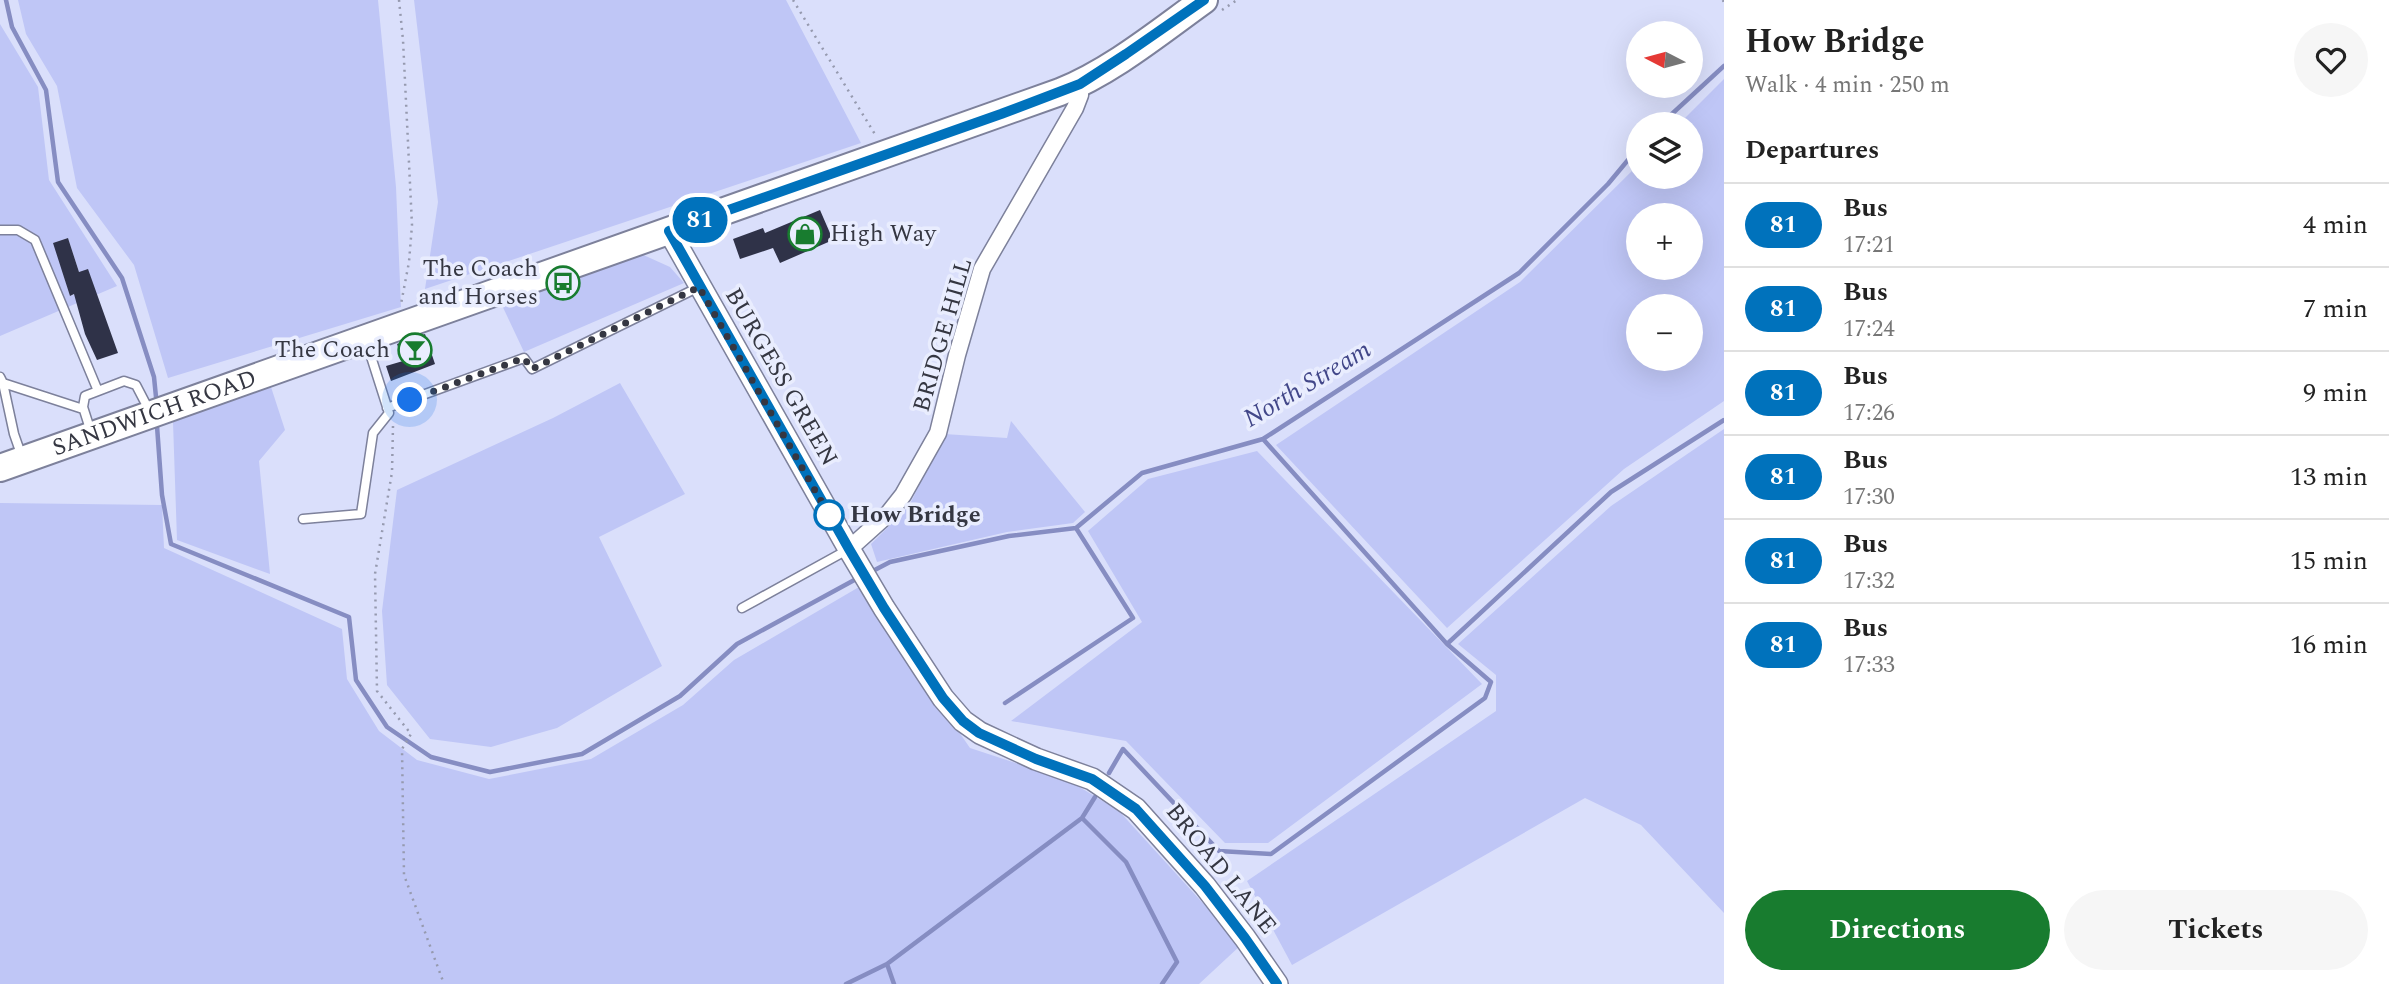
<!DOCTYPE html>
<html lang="en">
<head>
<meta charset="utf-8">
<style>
	:root { --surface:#fff; --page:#f6f6f6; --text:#222; --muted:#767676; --line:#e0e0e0; --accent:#187c2f }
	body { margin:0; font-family:Spectral,serif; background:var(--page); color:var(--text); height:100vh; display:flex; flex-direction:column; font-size:26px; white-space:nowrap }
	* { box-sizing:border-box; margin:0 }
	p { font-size:23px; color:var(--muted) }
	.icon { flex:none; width:38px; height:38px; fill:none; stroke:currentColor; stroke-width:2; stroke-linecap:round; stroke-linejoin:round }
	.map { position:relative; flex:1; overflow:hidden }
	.details { display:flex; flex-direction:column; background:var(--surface); width:665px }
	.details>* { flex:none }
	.badge { padding:0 14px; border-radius:23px; font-size:24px; line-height:46px }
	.needle { width:46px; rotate:276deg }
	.fabs { position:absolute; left:1626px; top:21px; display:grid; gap:14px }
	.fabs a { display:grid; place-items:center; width:77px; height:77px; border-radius:50%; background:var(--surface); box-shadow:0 7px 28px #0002; font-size:35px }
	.you { position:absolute; width:35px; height:35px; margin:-18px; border:5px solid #fff; border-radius:50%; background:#1a73e8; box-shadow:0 0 0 10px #1a73e833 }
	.map>.badge { position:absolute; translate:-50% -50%; box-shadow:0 0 0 4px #fff }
	h2 { padding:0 21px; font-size:26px; line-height:63px }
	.round { display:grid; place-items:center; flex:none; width:74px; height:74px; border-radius:37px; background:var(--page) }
	.head { display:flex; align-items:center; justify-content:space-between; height:119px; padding:0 21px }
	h1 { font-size:33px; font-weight:700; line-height:52px }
	.button { display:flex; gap:14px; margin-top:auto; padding:14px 21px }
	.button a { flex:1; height:80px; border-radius:42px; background:var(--accent); color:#fff; font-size:28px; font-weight:700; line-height:80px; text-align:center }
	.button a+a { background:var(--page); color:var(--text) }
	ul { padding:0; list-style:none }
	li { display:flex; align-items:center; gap:21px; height:84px; padding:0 21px; border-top:2px solid var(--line) }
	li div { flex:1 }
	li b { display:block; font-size:26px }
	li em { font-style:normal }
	li .badge { min-width:77px; font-weight:700; text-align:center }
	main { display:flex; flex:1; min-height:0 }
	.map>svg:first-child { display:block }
	.green { fill:#bfc6f6; fill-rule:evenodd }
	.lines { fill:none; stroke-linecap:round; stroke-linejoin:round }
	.stream { stroke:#868dc2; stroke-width:4.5 }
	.building { fill:#2f3248 }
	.service-casing { stroke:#7d819b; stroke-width:11 }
	.minor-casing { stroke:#7d819b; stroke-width:19 }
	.tertiary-casing { stroke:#7d819b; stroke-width:24 }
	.primary-casing { stroke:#7d819b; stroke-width:30 }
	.path { stroke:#969aaf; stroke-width:2.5; stroke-dasharray:2 5; stroke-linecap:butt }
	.service { stroke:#fff; stroke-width:8 }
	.minor { stroke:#fff; stroke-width:16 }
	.tertiary { stroke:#fff; stroke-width:21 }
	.primary { stroke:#fff; stroke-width:26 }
	.line-casing { stroke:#fff; stroke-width:16 }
	.line { stroke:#0072bc; stroke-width:10 }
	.walk { stroke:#353742; stroke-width:7; stroke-dasharray:0 12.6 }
	.stop-dot { fill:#fff; stroke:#0072bc; stroke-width:3.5 }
	.labels { text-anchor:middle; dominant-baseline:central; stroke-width:7; stroke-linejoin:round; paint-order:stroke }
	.poi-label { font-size:24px; fill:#353742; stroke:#e9edfe; text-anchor:end }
	.street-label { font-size:24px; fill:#353742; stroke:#e9edfe }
	.stop-label { font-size:24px; font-weight:bold; fill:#353742; stroke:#e9edfe; text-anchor:start }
	.water-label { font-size:26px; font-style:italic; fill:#424789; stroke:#e9edfe }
</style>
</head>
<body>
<main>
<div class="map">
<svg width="1724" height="984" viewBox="0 0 1724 984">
	<rect width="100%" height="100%" fill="#dadffb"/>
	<path class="green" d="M 18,0 L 378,0 L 396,187 L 401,307 L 168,378 L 134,265 L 77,188 L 57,86 L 26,34 Z
		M 414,0 L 786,0 L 861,143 L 425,289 L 438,202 Z
		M 0,24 L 38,87 L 49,180 L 117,286 L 0,336 ZM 68,238 L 79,272 L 88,270 L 94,288 L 70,296 L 54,243 Z
		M 1724,79 L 1724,401 L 1624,469 L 1447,628 L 1276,445 L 1520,282 L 1638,165 L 1638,177 L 1690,177 L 1690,124 L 1679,124 ZM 1638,215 L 1690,215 L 1690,268 L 1638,268 ZM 1638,306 L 1690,306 L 1690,359 L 1638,359 Z
		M 639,253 L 670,267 L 684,283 L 524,352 L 499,299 Z
		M 620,383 L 685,494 L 599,537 L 662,666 L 557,728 L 491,747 L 430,739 L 387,685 L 382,611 L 397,490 L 553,418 Z
		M 271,387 L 285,430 L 259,461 L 270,574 L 177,540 L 173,422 Z
		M 1011,421 L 1085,512 L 1073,523 L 1007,532 L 877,562 L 871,544 L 909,506 L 944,434 L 1007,438 Z
		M 1724,429 L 1724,913 L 1641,825 L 1585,798 L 1292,965 L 1247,881 L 1496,711 L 1496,675 L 1458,644 L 1611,506 Z
		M 1257,451 L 1482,684 L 1268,843 L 1225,843 L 1126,741 L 1011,721 L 1142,622 L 1088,531 L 1148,479 Z
		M 0,503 L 162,505 L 164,548 L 342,629 L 347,679 L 379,731 L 417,760 L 489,779 L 591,759 L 683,705 L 734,660 L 859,587 L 970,748 L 1068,780 L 1119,811 L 1241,945 L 1199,984 L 0,984 Z"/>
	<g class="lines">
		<path class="stream" d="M 6,0 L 12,27 L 46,90 L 58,182 L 122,278 L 154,377 L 156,397
			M 1661,124 L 1724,66
			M 157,426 L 162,495 L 171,544 L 349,617 L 356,680 L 387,727 L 431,757 L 490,772 L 582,754 L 680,696 L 737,644 L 858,578
			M 1263,439 L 1447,644 L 1611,492 L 1724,420
			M 1076,528 L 1142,473 L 1263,439 L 1519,273 L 1608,184 L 1638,148
			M 869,573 L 890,562 L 1009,536 L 1076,528
			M 1005,703 L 1133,618 L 1076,528
			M 1109,773 L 1123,749 L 1219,851 L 1271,854 L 1485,698 L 1491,682 L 1447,644
			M 1082,818 L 1095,797
			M 887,964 L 894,984
			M 846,984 L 887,964 L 1082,818 L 1126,862 L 1177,962 L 1162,984"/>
	</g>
	<path class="building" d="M 820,210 L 833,240 L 780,263 L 773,248 L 740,259 L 733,239 L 763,228 L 765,233 Z
		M 68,238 L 79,272 L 88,269 L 118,353 L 97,360 L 85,334 L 74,294 L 70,296 L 53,243 Z
		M 425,334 L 435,364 L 391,381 L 386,366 L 403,361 L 397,344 Z"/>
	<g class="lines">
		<defs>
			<path id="service" d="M 0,230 L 18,230 L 35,240 L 98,391
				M 0,377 L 3,383 L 83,409
				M 3,383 L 14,434 L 22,457
				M 387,408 L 524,358 L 532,369 L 699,287
				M 91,432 L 83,407 L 85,396 L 124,381 L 136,385 L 149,410
				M 303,519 L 361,514 L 373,433 L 389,413 L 367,344
				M 742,608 L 849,549"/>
			<path id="minor" d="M 849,549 L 888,514 L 903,495 L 938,433 L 957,355 L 982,269 L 1075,108 L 1080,95 L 1080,84"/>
			<path id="tertiary" d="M 669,231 L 849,549 L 884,608 L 943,698 L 963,721 L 980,733 L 1036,759 L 1092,779 L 1136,809 L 1205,886 L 1245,938 L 1277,984"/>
			<g id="primary">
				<path id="s1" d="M 0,468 L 1060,92 C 1112,71 1158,33 1204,0"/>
			</g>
		</defs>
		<use href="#service" class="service-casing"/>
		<use href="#minor" class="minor-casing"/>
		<use href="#tertiary" class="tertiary-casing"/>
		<use href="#primary" class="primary-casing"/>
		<path class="path" d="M 399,0 L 403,40 L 412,225 L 409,262 L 401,304
			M 793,0 L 876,136
			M 1723,0 L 1724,3
			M 1222,10 L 1237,0
			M 393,426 L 392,472 L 375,574 L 377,691 L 411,734 L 402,749 L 404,875 L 444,984"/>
		<use href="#service" class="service"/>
		<use href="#minor" class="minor"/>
		<use href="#tertiary" class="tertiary"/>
		<use href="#primary" class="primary"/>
	</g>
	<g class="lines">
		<defs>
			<path id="line" d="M 1204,0 L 1126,54 L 1080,84 L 1001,114 L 669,231 L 849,549 L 884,608 L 943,698 L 963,721 L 979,733 L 1036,759 L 1092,779 L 1136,809 L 1205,886 L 1245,938 L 1277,984"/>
		</defs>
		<use href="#line" class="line-casing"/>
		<use href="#line" class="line"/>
		<path class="walk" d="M 410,400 L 524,358 L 532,369 L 699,287 L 829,515"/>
	</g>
	<defs>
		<symbol id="shop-ring" viewBox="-11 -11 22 22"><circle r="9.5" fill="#e9edfe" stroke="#187c2f" stroke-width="1.5"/><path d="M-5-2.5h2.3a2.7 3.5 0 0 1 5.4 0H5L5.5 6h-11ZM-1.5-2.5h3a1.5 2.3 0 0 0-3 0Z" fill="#187c2f"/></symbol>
		<symbol id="bus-ring" viewBox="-11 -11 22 22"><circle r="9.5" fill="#e9edfe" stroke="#187c2f" stroke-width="1.5"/><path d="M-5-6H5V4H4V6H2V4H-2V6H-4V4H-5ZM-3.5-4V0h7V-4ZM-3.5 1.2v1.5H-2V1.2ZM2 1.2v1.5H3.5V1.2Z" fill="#187c2f"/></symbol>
		<symbol id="bar-ring" viewBox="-11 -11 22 22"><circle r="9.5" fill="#e9edfe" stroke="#187c2f" stroke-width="1.5"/><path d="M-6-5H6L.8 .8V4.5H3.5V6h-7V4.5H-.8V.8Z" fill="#187c2f"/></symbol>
	</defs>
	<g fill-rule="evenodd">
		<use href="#shop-ring" x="786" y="215" width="38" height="38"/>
		<use href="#bus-ring" x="544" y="264" width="38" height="38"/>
		<use href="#bar-ring" x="396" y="331" width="38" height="38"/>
	</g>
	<circle class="stop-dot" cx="829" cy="515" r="14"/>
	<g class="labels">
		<g class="poi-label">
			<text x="830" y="234" text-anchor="start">High Way</text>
			<text x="538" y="269">The Coach<tspan x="538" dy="28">and Horses</tspan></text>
			<text x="390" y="350">The Coach</text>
		</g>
		<g class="street-label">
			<text transform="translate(943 335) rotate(-74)">BRIDGE HILL</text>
			<text transform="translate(781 377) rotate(60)">BURGESS GREEN</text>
			<text stroke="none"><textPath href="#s1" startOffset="164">SANDWICH ROAD</textPath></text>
			<text transform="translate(1221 869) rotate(51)">BROAD LANE</text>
		</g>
		<g class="stop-label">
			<text x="850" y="515">How Bridge</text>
		</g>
		<g class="water-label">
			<text transform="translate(1307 384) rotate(-31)">North Stream</text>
		</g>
	</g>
</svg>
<div class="fabs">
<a><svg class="needle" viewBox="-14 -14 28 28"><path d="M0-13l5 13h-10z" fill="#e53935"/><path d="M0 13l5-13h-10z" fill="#767676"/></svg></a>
<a><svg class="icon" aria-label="layers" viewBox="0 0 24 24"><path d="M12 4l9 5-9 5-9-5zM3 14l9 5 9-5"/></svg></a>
<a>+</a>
<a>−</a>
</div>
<div class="you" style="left:410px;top:400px"></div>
<b class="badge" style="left:700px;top:220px;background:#0072bc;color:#fff">81</b>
</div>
<section class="details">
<div class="head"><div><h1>How Bridge</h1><p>Walk · 4 min · 250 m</p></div><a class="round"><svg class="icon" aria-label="heart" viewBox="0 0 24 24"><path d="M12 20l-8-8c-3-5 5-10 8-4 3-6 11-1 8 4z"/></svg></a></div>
<h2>Departures</h2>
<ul>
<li><span class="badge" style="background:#0072bc;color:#fff">81</span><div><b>Bus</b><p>17:21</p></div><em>4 min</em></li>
<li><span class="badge" style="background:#0072bc;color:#fff">81</span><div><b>Bus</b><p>17:24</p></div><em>7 min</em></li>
<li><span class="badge" style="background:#0072bc;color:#fff">81</span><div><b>Bus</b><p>17:26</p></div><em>9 min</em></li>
<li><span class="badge" style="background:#0072bc;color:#fff">81</span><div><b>Bus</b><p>17:30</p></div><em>13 min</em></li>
<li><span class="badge" style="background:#0072bc;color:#fff">81</span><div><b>Bus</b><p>17:32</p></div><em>15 min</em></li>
<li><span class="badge" style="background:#0072bc;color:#fff">81</span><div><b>Bus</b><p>17:33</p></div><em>16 min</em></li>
</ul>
<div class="button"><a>Directions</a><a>Tickets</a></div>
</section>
</main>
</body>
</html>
